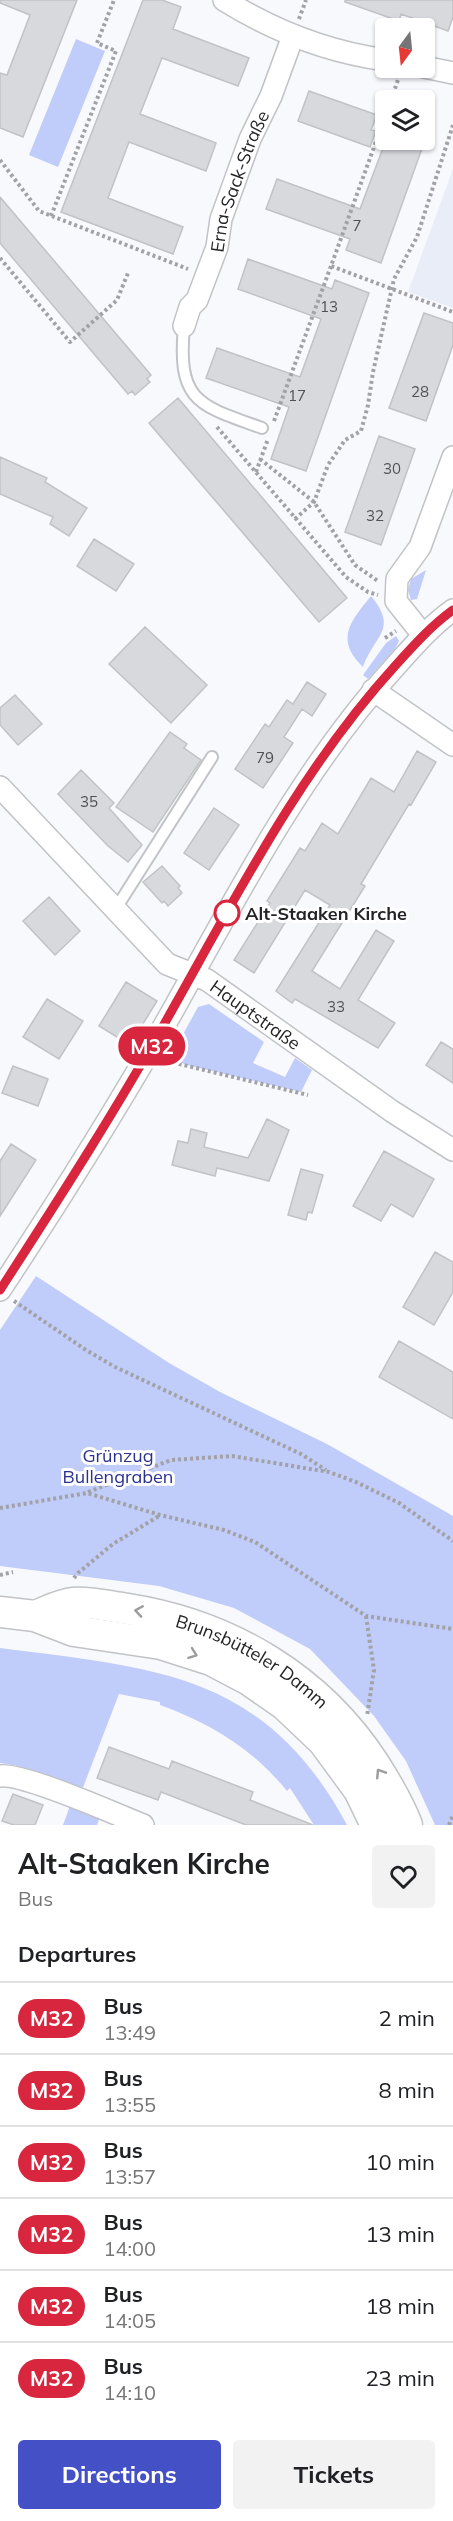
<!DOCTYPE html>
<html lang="en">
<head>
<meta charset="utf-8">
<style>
	:root { --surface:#fff; --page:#f2f2f2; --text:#202124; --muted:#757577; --line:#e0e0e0; --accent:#4450c5 }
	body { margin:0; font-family:Mulish,sans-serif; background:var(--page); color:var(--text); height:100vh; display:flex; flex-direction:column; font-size:22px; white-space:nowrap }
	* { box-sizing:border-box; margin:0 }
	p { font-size:20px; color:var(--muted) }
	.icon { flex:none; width:33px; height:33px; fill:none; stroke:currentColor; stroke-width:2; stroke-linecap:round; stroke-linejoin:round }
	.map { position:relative; height:1825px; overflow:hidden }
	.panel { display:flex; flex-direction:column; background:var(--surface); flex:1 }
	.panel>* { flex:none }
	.badge { padding:0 12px; border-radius:20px; font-size:21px; line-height:39px }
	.needle { width:39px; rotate:195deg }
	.buttons { position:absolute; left:375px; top:18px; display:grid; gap:12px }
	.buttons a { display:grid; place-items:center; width:60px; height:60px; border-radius:6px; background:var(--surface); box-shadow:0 2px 4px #0004; font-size:30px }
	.map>.badge { position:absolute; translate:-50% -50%; box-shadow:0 0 0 3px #fff }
	h2 { padding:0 18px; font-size:22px; line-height:54px }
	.round { display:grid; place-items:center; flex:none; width:63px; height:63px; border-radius:6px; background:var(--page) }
	.overview { display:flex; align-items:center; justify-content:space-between; height:102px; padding:0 18px }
	h1 { font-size:28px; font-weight:700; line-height:45px }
	.action { display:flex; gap:12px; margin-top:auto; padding:12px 18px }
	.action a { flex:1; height:69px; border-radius:6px; background:var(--accent); color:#fff; font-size:24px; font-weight:700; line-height:69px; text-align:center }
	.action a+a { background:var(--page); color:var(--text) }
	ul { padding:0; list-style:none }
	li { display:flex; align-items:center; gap:18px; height:72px; padding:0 18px; border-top:2px solid var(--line) }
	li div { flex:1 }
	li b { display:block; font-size:22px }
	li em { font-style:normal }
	li .badge { min-width:66px; font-weight:700; text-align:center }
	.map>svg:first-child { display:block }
	.built { fill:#e9edf8 }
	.green { fill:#c0ccf9 }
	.building { fill:#d8d9dd; stroke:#c1c2c6; stroke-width:1.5 }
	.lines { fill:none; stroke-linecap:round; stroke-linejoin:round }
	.service-casing { stroke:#c2c3c7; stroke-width:14 }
	.minor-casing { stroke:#c2c3c7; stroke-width:24 }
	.secondary-casing { stroke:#c2c3c7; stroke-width:33 }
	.path { stroke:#a2a2a6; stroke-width:4; stroke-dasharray:3 3; stroke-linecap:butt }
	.service { stroke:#fff; stroke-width:10 }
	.minor { stroke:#fff; stroke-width:21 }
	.secondary { stroke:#fff; stroke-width:30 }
	.oneway { stroke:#9c9c9d }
	.line-casing { stroke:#fff; stroke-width:14 }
	.line { stroke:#d7263d; stroke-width:9 }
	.stop-dot { fill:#fff; stroke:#d7263d; stroke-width:3 }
	.labels { text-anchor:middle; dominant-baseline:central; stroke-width:6; stroke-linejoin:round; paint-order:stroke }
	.number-label { font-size:15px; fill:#515154 }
	.street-label { font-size:18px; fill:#242426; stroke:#fff }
	.stop-label { font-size:18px; font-weight:bold; fill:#242426; stroke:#fff; text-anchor:start }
	.park-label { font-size:18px; fill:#2b328e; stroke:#fff }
</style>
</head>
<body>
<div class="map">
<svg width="453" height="1825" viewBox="0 0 453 1825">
	<rect width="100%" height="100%" fill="#f8f9fd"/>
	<path class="built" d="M 453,169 L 453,308 L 408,292 Z"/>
	<path class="green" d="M 76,39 L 105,51 L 58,167 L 29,155 Z
		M 426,570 L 417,599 L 411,600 L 408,590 L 411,579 Z
		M 371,596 C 399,630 374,635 363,667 C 334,639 351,621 371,596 Z
		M 396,636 L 399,641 L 395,649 L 368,679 L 363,675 L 386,643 Z
		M 209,1004 L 264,1042 L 253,1063 L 285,1077 L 295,1058 L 312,1070 L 301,1092 L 187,1065 L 170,1058 L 198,1007 Z
		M 36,1276 L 169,1363 L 220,1392 L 327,1444 L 453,1516 L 453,1825 L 435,1825 L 406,1761 L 374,1716 L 310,1649 L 234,1608 L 159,1586 L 0,1566 L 0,1330 Z
		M 0,1648 C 154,1668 265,1672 347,1825 L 314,1825 L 290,1788 L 287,1791 C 253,1749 210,1723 160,1705 L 160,1702 L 119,1694 L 82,1790 L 18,1766 L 0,1763 Z
		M 70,1806 L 100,1817 L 97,1825 L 63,1825 Z"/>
	<path class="building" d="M 0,0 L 77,0 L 23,137 L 0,128 L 0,73 L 7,75 L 30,15 L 0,3 Z
		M 143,0 L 162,0 L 181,7 L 173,29 L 249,58 L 238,86 L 162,58 L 140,114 L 216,143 L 206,171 L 129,142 L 108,198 L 183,227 L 173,254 L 61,212 Z
		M 345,0 L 453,0 L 453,17 L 448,31 L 401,14 L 399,21 L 345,2 Z
		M 309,91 L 377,115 L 371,130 L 376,131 L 370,147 L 298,121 Z
		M 386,140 L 425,140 L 381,263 L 346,250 L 350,239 L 266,209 L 277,179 L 360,209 Z
		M 0,197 L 151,375 L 147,379 L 150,382 L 135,395 L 132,391 L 128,394 L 0,243 Z
		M 248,259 L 332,289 L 335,280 L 369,293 L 306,471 L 271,459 L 289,407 L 206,378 L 217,348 L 300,377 L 321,319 L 238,289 Z
		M 424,313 L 453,323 L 453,345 L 426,421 L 389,408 Z
		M 178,398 L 347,598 L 319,622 L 149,423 Z
		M 379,436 L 415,449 L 381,545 L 345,532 Z
		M 0,457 L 47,478 L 45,482 L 87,508 L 69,536 L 50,524 L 53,517 L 0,494 Z
		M 94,539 L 134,564 L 116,591 L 77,566 Z
		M 145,627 L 207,685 L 171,723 L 109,664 Z
		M 307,682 L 326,694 L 312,716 L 302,709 L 284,737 L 293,743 L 263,788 L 235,769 L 265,724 L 269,727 L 287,700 L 293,704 Z
		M 15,695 L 42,724 L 18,745 L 0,725 L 0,708 Z
		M 170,732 L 187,744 L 184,748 L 201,760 L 153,832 L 116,807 Z
		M 417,751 L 436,762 L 411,805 L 409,804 L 361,884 L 365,886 L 312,971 L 340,989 L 376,930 L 394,941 L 358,1000 L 395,1023 L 378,1048 L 295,999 L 292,1003 L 276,991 L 330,905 L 305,890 L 254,973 L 234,960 L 270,903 L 267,901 L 300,848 L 305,851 L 322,823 L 338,834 L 371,778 L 394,792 Z
		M 81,770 L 114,803 L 109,808 L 142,845 L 128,862 L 108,846 L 58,794 Z
		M 214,808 L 239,825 L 209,870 L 184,853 Z
		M 162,866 L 180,886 L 178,888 L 182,893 L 168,906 L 164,901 L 162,903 L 143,882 Z
		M 49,897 L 80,931 L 55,955 L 23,921 Z
		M 126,982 L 157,1001 L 130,1045 L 99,1026 Z
		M 47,999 L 83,1021 L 59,1059 L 23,1037 Z
		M 441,1042 L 453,1049 L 453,1083 L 426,1065 Z
		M 13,1066 L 48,1079 L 38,1106 L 2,1093 Z
		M 267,1119 L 289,1130 L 269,1181 L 217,1168 L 215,1176 L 172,1165 L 178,1141 L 188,1143 L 191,1129 L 207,1133 L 204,1147 L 248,1158 Z
		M 11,1144 L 36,1160 L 0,1216 L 0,1161 Z
		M 384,1151 L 434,1179 L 413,1217 L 391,1204 L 381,1221 L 353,1206 Z
		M 301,1169 L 323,1175 L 312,1213 L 308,1212 L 306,1220 L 288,1215 Z
		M 435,1252 L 453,1262 L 453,1292 L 434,1325 L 403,1307 Z
		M 399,1341 L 453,1372 L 453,1419 L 379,1377 Z
		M 109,1747 L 169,1769 L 172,1761 L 253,1792 L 250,1800 L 313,1825 L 246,1825 L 161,1792 L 158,1800 L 97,1778 Z
		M 13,1794 L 43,1805 L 35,1825 L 14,1825 L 2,1821 Z"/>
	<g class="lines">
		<defs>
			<path id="service" d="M 184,326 C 177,402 198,405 262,428
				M 115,910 L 212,757"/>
			<g id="minor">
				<path d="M 224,0 C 274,31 327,52 386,60"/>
				<path d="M 424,67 L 453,73"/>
				<path id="s1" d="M 184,326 L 190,307 L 197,300 L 217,247 L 221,219 L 250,139 L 271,96 L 293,36"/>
				<path d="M 423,635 L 396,601 L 397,579 L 420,547 L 453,457"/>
				<path d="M 373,690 L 453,745"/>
				<path id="s2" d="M 0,787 L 167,964 L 207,980 L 393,1112 L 453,1150"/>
				<path d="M 0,1290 C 60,1199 118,1107 172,1012 C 236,897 303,768 392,670 C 411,649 430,626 453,610"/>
				<path d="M 0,1776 C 24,1773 115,1814 143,1825"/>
			</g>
			<g id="secondary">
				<path d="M 0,1612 L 35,1616 L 74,1631 L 161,1644 L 211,1660 L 249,1680 L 285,1705 L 323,1741 L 359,1790 L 376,1825"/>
				<path id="s3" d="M 35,1616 C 46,1612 61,1604 73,1603 C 90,1601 111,1607 128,1609 C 229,1625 319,1678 375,1765 C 387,1784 399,1804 407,1825"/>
			</g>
		</defs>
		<use href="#service" class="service-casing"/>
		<use href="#minor" class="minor-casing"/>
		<use href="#secondary" class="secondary-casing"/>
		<path class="path" d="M 299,19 L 306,0
			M 391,100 L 400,74
			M 386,114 L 331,266 L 453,312
			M 0,160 L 39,211 L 188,269
			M 51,216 L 116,51 L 97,43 L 114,0
			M 0,258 L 70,342 L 117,300 L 128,273
			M 274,421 L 331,266
			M 217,427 L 346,577 L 368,592 L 378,595
			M 260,459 L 314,502 L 355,565 L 378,581
			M 256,472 L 268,439
			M 295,519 L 314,502 L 328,465 L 345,440 L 361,431 L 368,405 L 373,372 L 394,279 L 417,237 L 453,125
			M 385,638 L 396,631
			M 167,1061 L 308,1095
			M 14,1301 L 86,1350 L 115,1367 L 301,1454 L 326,1470
			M 88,1492 L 171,1460 L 232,1456 L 329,1472 L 356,1482 L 399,1503 L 453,1541
			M 0,1508 L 87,1493 L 160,1515 L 224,1530 L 255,1542 L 366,1616 L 453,1629
			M 0,1575 L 13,1572
			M 74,1578 L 78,1573 L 113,1544 L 159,1516
			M 366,1616 L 374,1670 L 367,1716
			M 449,1825 L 453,1815"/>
		<use href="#service" class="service"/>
		<use href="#minor" class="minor"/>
		<use href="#secondary" class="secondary"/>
	</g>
	<defs><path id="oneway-chevron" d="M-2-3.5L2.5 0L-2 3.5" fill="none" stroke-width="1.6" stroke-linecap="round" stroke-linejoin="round" transform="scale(1.5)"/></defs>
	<g class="oneway">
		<use href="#oneway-chevron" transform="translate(139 1611) rotate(-171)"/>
		<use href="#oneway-chevron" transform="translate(193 1654) rotate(20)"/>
		<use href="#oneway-chevron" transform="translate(380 1773) rotate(-123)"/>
	</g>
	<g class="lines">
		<defs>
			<path id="line" d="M 0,1290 C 59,1199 118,1107 171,1012 C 238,893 302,768 395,666 C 413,646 431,626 453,610"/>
		</defs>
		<use href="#line" class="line-casing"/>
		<use href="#line" class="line"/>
	</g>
	<circle class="stop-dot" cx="227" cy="913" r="12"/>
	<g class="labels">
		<g class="number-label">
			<text x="357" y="225">7</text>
			<text x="329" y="306">13</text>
			<text x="420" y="391">28</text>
			<text x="297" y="395">17</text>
			<text x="392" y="468">30</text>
			<text x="375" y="515">32</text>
			<text x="265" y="757">79</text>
			<text x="89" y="801">35</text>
			<text x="336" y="1006">33</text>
		</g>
		<g class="street-label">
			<text stroke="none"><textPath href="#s1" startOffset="156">Erna-Sack-Straße</textPath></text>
			<text stroke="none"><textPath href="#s2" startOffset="346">Hauptstraße</textPath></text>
			<text stroke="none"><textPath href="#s3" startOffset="232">Brunsbütteler Damm</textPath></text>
		</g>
		<g class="stop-label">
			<text x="245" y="913">Alt-Staaken Kirche</text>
		</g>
		<g class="park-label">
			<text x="118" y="1455">Grünzug<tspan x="118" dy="21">Bullengraben</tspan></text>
		</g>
	</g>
</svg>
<div class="buttons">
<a><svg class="needle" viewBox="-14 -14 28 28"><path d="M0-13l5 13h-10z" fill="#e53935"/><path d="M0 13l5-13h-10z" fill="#757577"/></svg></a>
<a><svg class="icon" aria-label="layers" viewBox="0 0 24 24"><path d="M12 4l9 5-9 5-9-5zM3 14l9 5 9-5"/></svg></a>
</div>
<b class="badge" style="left:152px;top:1046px;background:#d7263d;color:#fff">M32</b>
</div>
<section class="panel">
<div class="overview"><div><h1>Alt-Staaken Kirche</h1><p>Bus</p></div><a class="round"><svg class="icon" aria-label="heart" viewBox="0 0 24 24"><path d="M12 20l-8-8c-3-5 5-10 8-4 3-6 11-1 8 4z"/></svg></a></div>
<h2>Departures</h2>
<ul>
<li><span class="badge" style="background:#d7263d;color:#fff">M32</span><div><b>Bus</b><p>13:49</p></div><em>2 min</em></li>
<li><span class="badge" style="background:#d7263d;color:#fff">M32</span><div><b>Bus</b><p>13:55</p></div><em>8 min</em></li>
<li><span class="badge" style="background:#d7263d;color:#fff">M32</span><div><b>Bus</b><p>13:57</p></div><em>10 min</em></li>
<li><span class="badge" style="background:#d7263d;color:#fff">M32</span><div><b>Bus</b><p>14:00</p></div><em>13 min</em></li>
<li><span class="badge" style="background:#d7263d;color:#fff">M32</span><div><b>Bus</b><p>14:05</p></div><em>18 min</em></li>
<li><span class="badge" style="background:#d7263d;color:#fff">M32</span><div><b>Bus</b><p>14:10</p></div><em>23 min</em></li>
</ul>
<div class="action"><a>Directions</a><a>Tickets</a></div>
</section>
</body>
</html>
